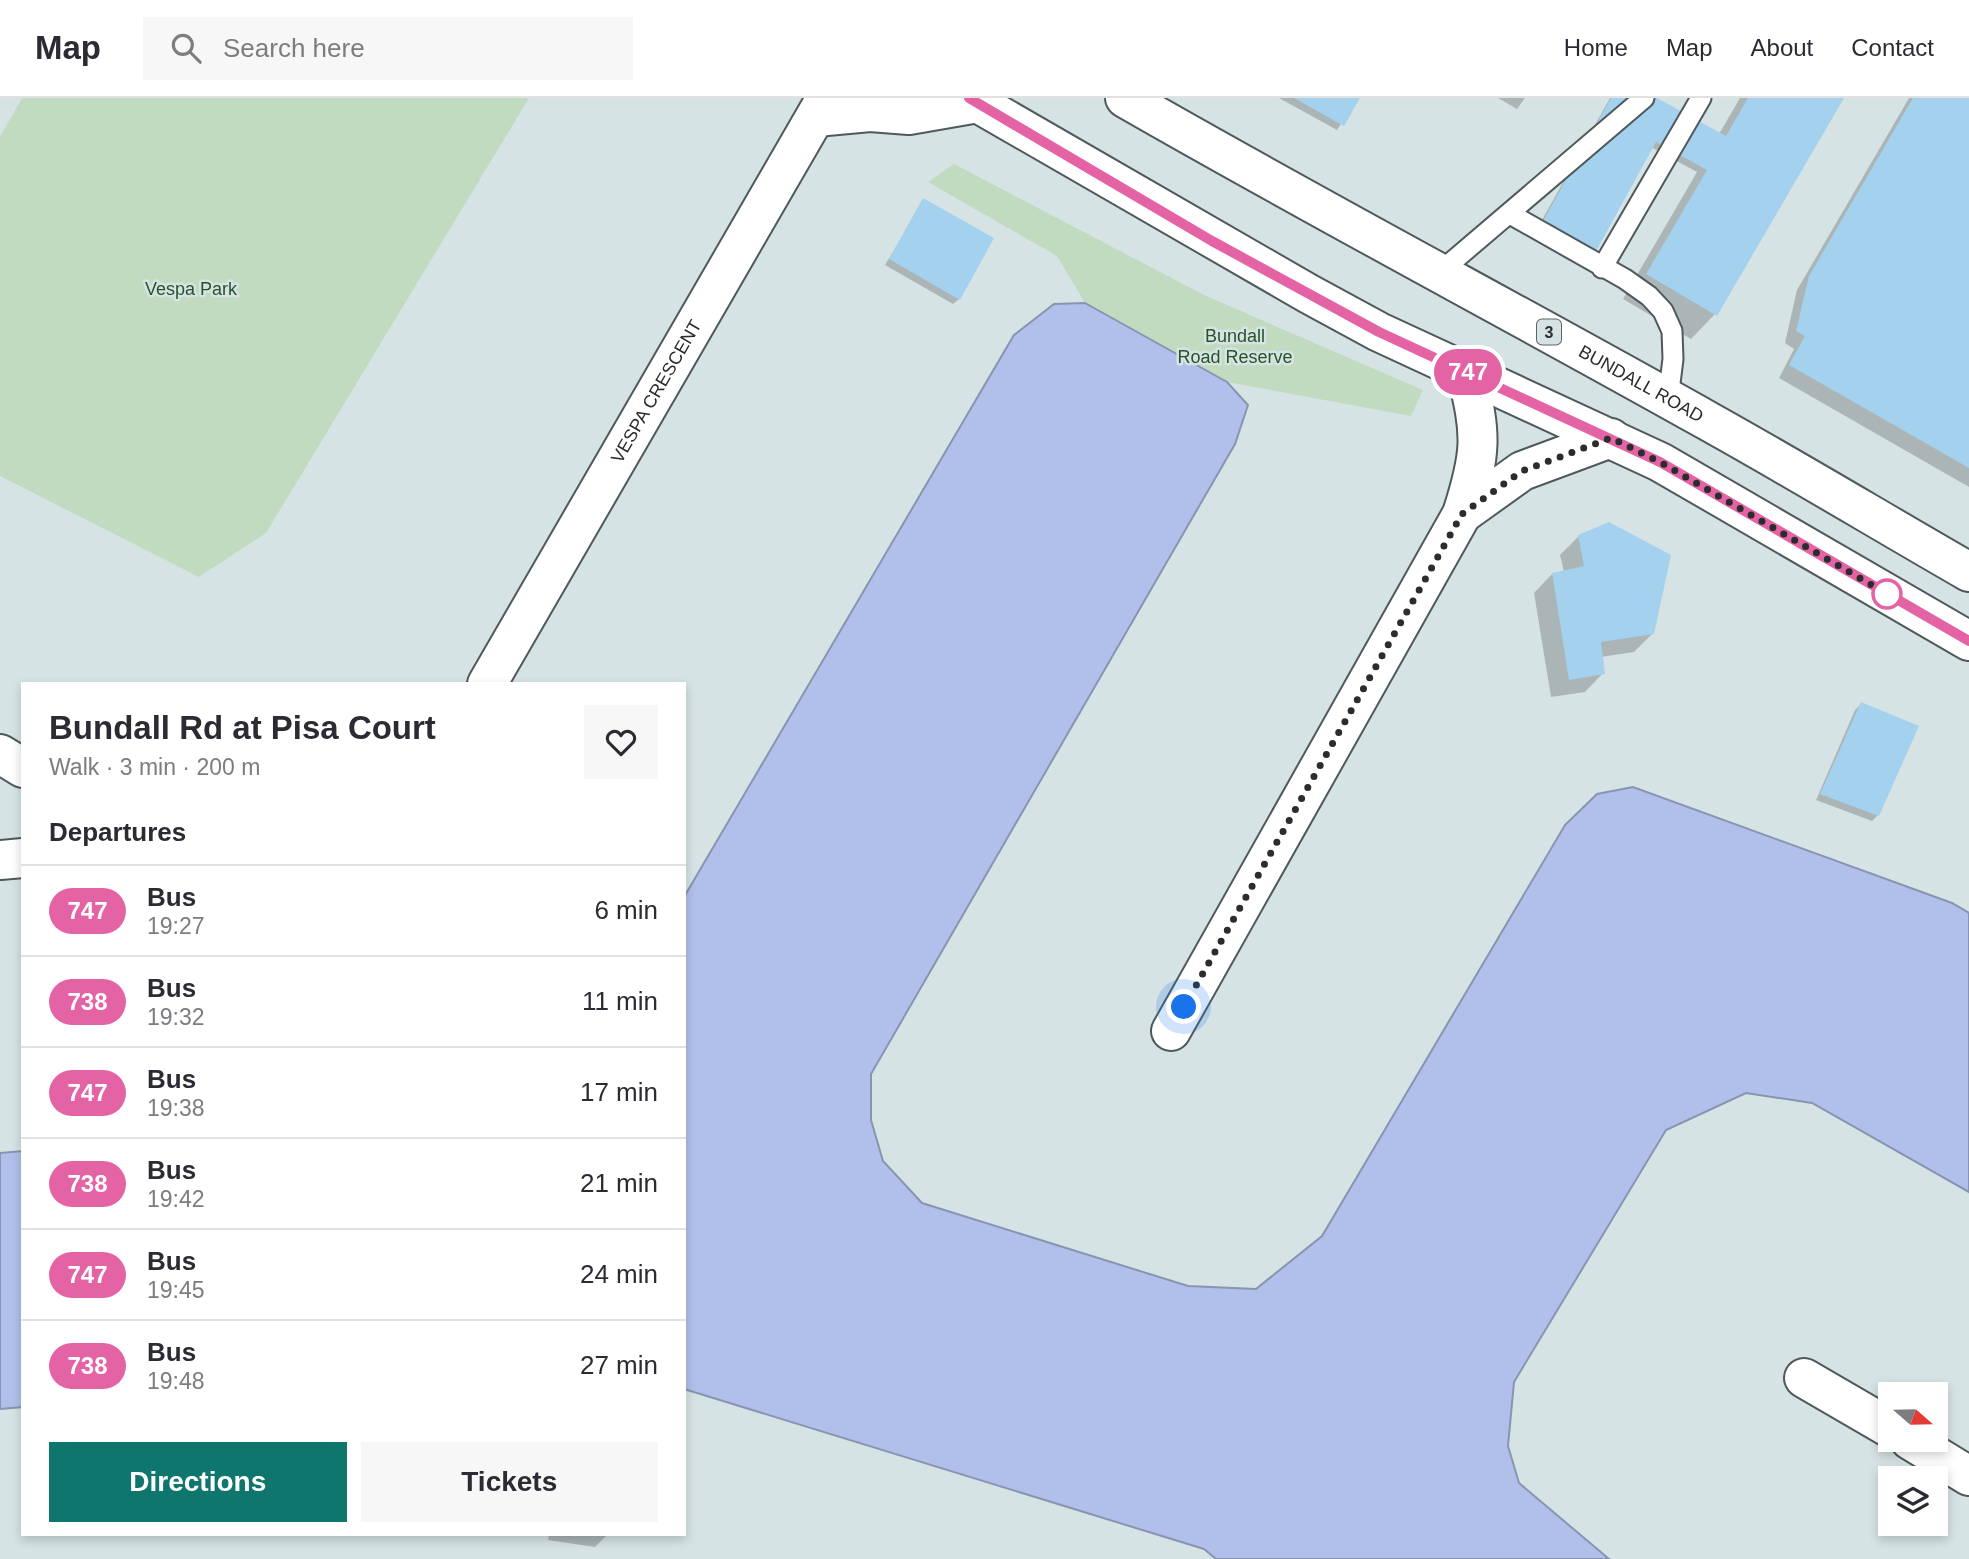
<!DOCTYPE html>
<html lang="en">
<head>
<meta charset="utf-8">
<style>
	:root { --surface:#fff; --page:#f7f7f7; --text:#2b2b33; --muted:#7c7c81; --line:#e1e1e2; --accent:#0f766e }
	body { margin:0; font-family:Arial,sans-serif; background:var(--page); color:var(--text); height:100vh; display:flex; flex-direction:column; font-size:26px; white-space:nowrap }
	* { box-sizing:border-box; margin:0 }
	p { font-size:23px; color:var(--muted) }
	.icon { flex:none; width:38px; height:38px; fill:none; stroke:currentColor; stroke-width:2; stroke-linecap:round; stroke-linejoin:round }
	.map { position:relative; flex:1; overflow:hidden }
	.sheet { position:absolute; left:21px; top:584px; width:665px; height:854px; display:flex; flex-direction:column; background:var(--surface); border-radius:0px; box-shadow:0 4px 10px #0003 }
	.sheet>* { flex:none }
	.badge { padding:0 14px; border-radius:23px; font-size:24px; line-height:46px }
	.needle { width:46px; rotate:110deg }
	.fabs { position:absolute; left:1878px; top:1284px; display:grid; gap:14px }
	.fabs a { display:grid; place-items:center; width:70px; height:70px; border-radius:0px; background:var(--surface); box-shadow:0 4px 10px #0003; font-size:35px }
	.you { position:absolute; width:35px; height:35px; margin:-18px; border:5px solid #fff; border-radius:50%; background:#1a73e8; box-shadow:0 0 0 10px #1a73e833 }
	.map>.badge { position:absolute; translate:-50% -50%; box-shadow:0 0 0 4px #fff }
	h2 { padding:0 28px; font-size:26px; line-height:63px }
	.round { display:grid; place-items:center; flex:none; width:74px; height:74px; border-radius:0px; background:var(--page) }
	.summary { display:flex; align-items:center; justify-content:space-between; height:119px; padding:0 28px }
	h1 { font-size:33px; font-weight:700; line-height:52px }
	.button { display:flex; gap:14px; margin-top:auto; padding:14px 28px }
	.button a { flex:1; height:80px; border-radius:0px; background:var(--accent); color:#fff; font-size:28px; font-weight:700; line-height:80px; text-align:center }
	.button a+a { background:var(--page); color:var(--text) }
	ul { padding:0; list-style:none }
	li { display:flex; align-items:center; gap:21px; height:91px; padding:0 28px; border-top:2px solid var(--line) }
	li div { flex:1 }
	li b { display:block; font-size:26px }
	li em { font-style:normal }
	li .badge { min-width:77px; font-weight:700; text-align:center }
	header { display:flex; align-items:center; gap:42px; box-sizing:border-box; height:98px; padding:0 35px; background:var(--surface); border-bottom:2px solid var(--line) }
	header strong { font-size:33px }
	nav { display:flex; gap:38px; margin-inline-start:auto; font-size:24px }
	.search { width:490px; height:63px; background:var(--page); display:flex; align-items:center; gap:18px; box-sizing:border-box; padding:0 24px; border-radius:0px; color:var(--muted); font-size:26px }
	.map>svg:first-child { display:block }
	.green { fill:#c1dbc0 }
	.water { fill:#b0c0ea; stroke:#8894b2; stroke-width:2 }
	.shadow { fill:#0003 }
	.building { fill:#a4d1ee }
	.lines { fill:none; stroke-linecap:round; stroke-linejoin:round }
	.lane-casing { stroke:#4f595b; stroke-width:23 }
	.street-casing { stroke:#4f595b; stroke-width:42 }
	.primary-casing { stroke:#4f595b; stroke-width:42 }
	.lane { stroke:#fff; stroke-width:19 }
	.street { stroke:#fff; stroke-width:38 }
	.primary { stroke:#fff; stroke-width:38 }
	.line-casing { stroke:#fff; stroke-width:16 }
	.line { stroke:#e463a4; stroke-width:10 }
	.walk { stroke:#292d2e; stroke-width:7; stroke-dasharray:0 12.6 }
	.stop-dot { fill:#fff; stroke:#e463a4; stroke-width:3.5 }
	.labels { text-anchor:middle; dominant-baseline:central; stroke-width:5; stroke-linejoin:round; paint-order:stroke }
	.shield { fill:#d6e3e4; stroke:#5d6465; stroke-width:2 }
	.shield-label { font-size:16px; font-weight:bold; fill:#292d2e }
	.park-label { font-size:18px; fill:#255526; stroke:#d6e3e4 }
	.street-label { font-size:18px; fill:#292d2e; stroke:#d6e3e4 }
</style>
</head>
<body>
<header>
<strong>Map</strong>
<div class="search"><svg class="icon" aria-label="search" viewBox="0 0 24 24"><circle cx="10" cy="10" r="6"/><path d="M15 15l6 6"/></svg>Search here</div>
<nav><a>Home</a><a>Map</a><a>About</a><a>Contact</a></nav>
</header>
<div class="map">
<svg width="1969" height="1461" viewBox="0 0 1969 1461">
	<rect width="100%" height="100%" fill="#d6e3e4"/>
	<path class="green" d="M 22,0 L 529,0 L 266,435 L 199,479 L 0,378 L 0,39 Z
		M 954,66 L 1204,197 L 1423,292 L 1411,318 L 1227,284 L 1085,205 L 1057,158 L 928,84 Z"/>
	<path class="water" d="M 1085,205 L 1227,284 L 1248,307 L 1235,346 L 871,976 L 871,1022 L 883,1063 L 922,1105 L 1188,1188 L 1256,1191 L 1322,1138 L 1565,727 L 1597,696 L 1633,689 L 1952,805 L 1969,815 L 1969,1094 L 1812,1005 L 1746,995 L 1666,1032 L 1514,1284 L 1508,1348 L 1519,1385 L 1609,1461 L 1216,1461 L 1204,1451 L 684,1291 L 684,799 L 1014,237 L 1054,206 Z
		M 23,1053 L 23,1309 L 0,1311 L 0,1055 Z"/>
	<path class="shadow" d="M 1279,0 L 1358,0 L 1337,32 Z
		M 1498,0 L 1525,0 L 1517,11 Z
		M 1610,0 L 1653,0 L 1719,36 L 1740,0 L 1842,0 L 1715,216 L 1691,241 L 1623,201 L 1697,74 L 1651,49 L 1537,131 Z
		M 1909,0 L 1969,0 L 1969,389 L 1779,280 L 1794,251 L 1785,245 L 1797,192 Z
		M 924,103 L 959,201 L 953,206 L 885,167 Z
		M 1579,438 L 1653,535 L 1634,554 L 1601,559 L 1603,575 L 1585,594 L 1551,599 L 1534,495 L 1552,476 L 1564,474 L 1560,457 Z
		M 1861,606 L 1878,717 L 1872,723 L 1816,702 L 1855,612 Z
		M 549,1437 L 607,1437 L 595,1449 L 548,1442 Z"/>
	<path class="building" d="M 1294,0 L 1360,0 L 1344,28 Z
		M 1611,0 L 1657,0 L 1726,38 L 1748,0 L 1844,0 L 1717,218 L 1646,176 L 1707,72 L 1656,44 L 1595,155 L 1542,125 Z
		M 1913,0 L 1969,0 L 1969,370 L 1789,267 L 1805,238 L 1796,233 L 1809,178 Z
		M 923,100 L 994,140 L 960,202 L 889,161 Z
		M 1609,424 L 1671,457 L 1654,536 L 1601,544 L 1605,576 L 1569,582 L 1552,475 L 1584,468 L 1578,437 Z
		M 1861,604 L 1919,628 L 1879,718 L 1820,696 Z"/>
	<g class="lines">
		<defs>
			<path id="lane" d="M 1510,116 L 1625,181 L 1649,198 L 1663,213 L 1672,233 L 1673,261 L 1668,301
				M 1602,170 L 1701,0
				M 1440,174 L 1644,0"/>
			<g id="street">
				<path d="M 1462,416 L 1522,373 L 1611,340"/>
				<path id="s1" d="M 487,586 L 826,0"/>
				<path d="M 0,656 L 23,670"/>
				<path d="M 0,762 L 23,760"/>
				<path d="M 1171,933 L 1462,416 C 1482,354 1482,337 1466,273"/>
				<path d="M 1804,1280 L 1890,1330"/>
				<path d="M 1910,1342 L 1969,1378"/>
			</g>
			<g id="primary">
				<path d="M 969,0 L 1309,196 L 1379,234 L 1660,364 L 1969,543"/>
				<path id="s2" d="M 1125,0 C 1318,111 1514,214 1708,323 C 1796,372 1882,424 1969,474"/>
				<path d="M 816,19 L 870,14 L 909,17 L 978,5"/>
			</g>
		</defs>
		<use href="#lane" class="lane-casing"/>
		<use href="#street" class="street-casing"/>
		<use href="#primary" class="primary-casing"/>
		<use href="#lane" class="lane"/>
		<use href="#street" class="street"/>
		<use href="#primary" class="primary"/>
	</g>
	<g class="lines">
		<defs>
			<path id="line" d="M 969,0 L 1212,143 L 1379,234 L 1660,364 L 1969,543"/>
		</defs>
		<use href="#line" class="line-casing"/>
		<use href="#line" class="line"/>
		<path class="walk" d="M 1184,909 L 1462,416 L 1522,373 L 1611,340 L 1660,364 L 1889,497 L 1887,496"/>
	</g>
	<circle class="stop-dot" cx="1887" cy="496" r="14"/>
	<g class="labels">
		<rect class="shield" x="1537" y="221.5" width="24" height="25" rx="5"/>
		<g class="shield-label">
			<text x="1549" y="234">3</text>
		</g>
		<g class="park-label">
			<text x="191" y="191">Vespa Park</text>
			<text x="1235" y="238">Bundall<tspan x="1235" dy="21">Road Reserve</tspan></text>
		</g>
		<g class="street-label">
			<text stroke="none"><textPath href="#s2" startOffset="590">BUNDALL ROAD</textPath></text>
			<text stroke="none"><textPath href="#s1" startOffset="338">VESPA CRESCENT</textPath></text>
		</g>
	</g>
</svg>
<div class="fabs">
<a><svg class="needle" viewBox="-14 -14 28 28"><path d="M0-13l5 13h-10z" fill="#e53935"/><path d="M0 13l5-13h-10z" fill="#7c7c81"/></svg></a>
<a><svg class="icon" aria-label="layers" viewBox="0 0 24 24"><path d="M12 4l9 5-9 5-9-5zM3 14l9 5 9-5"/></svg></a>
</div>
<div class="you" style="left:1184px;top:909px"></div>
<b class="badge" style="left:1468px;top:274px;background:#e463a4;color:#fff">747</b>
<section class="sheet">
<div class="summary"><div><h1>Bundall Rd at Pisa Court</h1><p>Walk · 3 min · 200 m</p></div><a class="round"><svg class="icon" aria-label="heart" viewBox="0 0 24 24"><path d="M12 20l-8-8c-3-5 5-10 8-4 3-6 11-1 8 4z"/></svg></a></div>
<h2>Departures</h2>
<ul>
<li><span class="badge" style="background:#e463a4;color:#fff">747</span><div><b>Bus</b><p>19:27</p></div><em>6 min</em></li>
<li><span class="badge" style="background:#e463a4;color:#fff">738</span><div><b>Bus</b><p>19:32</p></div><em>11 min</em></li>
<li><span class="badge" style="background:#e463a4;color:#fff">747</span><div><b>Bus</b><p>19:38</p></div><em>17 min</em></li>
<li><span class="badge" style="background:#e463a4;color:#fff">738</span><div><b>Bus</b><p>19:42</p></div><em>21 min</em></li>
<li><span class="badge" style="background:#e463a4;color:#fff">747</span><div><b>Bus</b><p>19:45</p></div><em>24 min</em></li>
<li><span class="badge" style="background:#e463a4;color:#fff">738</span><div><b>Bus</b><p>19:48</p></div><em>27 min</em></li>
</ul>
<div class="button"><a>Directions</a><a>Tickets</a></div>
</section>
</div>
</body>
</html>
